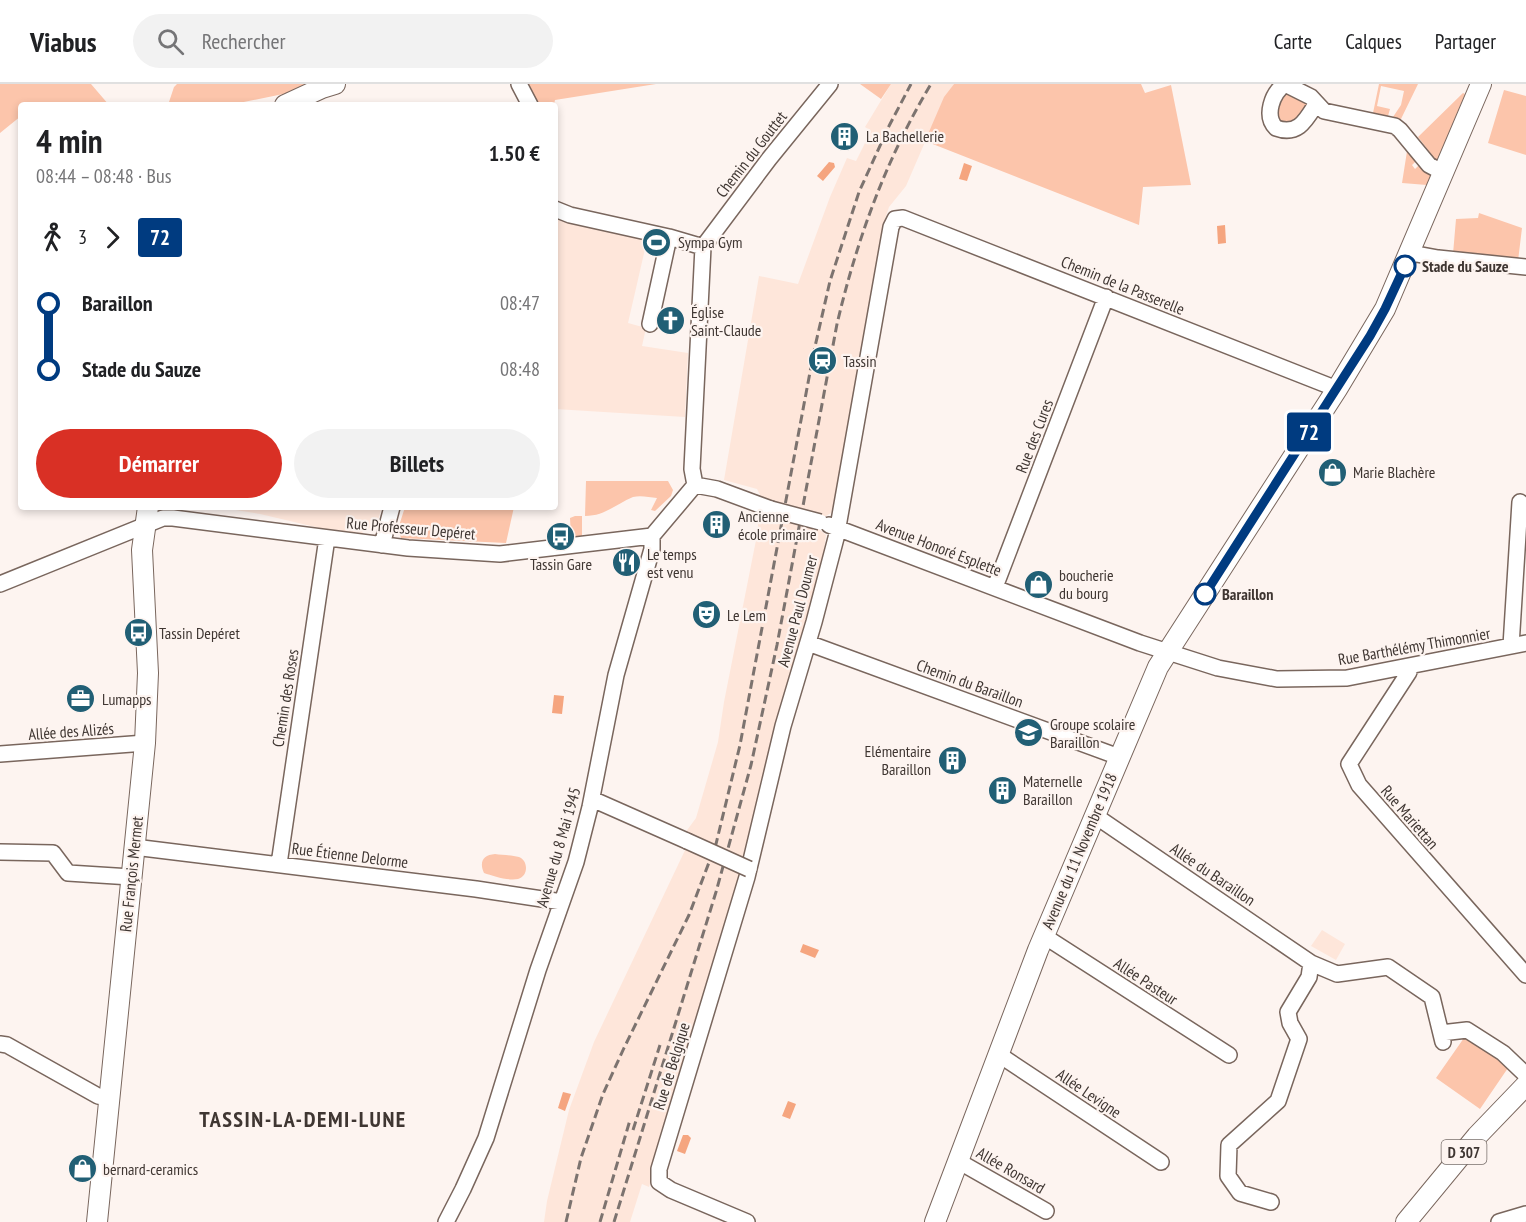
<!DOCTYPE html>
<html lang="fr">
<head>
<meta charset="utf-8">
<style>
	:root { --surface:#fff; --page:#f2f2f2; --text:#202124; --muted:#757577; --line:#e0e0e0; --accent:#d93025 }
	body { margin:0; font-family:"PT Sans Narrow",sans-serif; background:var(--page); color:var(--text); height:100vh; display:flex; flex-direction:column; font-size:22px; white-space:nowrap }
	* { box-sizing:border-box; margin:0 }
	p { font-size:20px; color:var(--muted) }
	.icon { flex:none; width:33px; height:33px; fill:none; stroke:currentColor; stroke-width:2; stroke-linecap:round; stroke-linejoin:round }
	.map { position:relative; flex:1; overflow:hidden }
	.side { position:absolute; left:18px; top:18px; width:540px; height:408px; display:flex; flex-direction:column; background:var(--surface); border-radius:6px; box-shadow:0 3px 9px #0003 }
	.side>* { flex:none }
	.badge { padding:0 12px; border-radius:4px; font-size:21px; line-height:39px }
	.map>.badge { position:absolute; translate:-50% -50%; box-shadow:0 0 0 3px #fff }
	.legs { display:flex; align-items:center; gap:9px; height:66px; padding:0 18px; font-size:20px }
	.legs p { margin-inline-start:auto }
	.summary { display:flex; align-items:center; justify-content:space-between; height:102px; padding:0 18px }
	h1 { font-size:33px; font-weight:600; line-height:45px }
	.button { display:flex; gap:12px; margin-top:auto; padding:12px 18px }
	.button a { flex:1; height:69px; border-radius:36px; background:var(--accent); color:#fff; font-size:24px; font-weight:600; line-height:69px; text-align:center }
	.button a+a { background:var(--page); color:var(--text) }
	ul { padding:0 18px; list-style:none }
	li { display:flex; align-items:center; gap:21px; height:66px; font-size:22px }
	li i { display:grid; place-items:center; width:9px; height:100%; margin:0 8px; background:currentColor }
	li i::after { content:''; width:15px; height:15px; margin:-8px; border:4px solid; border-radius:50%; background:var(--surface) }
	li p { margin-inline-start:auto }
	li:first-child i { background:linear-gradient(#0000 50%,currentColor 0) }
	li:last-child i { background:linear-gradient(currentColor 50%,#0000 0) }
	header { display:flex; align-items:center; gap:36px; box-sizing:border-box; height:84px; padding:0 30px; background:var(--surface); border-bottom:2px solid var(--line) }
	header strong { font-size:28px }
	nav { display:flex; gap:33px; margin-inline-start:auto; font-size:21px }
	.search { width:420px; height:54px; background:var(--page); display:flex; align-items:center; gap:15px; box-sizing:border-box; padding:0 21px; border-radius:33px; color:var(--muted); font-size:22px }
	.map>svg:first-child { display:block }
	.built { fill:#fee6da }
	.green { fill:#fcc5ab }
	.water { fill:#f5a57f }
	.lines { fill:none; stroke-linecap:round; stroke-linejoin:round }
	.minor-casing { stroke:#79665d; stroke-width:18 }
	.major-casing { stroke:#79665d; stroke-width:22 }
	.minor { stroke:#fff; stroke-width:15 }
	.major { stroke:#fff; stroke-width:20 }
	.rail { stroke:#7c736f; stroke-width:3; stroke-dasharray:9 4.5; stroke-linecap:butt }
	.minor-bridge-casing { stroke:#79665d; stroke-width:18; stroke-linecap:butt }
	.minor-bridge { stroke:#fff; stroke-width:15 }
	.line-1-casing { stroke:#fff; stroke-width:14 }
	.line-1 { stroke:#003b80; stroke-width:9 }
	.stop-1-dot { fill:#fff; stroke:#003b80; stroke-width:3 }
	.labels { text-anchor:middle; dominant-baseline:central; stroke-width:4.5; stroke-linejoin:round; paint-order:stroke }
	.shield { fill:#fdf4f0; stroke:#786f6b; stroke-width:1.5 }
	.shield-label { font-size:15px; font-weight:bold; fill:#3f3632 }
	.poi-label { font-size:16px; fill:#3f3632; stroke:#fdf4f0; text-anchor:start }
	.street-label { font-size:16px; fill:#3f3632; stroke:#fdf4f0 }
	.stop-label { font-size:16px; font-weight:bold; fill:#3f3632; stroke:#fdf4f0; text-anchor:start }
	.district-label { font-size:22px; font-weight:bold; letter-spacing:1.5px; fill:#3f3632; stroke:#fdf4f0 }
</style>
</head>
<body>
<header>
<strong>Viabus</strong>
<div class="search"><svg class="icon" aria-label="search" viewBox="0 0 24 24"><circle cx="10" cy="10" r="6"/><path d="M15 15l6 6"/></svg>Rechercher</div>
<nav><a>Carte</a><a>Calques</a><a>Partager</a></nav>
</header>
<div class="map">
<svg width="1526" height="1138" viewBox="0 0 1526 1138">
	<rect width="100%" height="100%" fill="#fdf4f0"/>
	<path class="built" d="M 891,0 L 954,0 L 944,14 L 906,102 L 889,123 L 885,135 L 833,423 L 831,429 L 826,432 L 821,432 L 819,445 L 826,451 L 823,474 L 740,787 L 742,792 L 736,819 L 649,1103 L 642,1100 L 630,1138 L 544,1138 L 547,1117 L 569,1026 L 594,958 L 687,762 L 685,749 L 696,734 L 718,658 L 724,618 L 758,446 L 758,431 L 763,430 L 772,419 L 761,413 L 757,405 L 724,396 L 759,192 L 798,200 L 830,113 L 847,74 L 856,77 L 871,47 L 865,43 Z
		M 555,131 L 648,152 L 628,239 L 646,244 L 642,262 L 688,269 L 685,333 L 555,325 Z
		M 217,423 L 382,423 L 377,439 L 362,449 L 324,445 L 260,430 Z
		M 1322,846 L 1345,860 L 1336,876 L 1311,862 Z"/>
	<path class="green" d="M 0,0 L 91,0 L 109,21 L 21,21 L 21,32 L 0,49 Z
		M 177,0 L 332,0 L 229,21 L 168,21 L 174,3 Z
		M 527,0 L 656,0 L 555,16 L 554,21 L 538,21 Z
		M 860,0 L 891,0 L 881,15 Z
		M 954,0 L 1141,0 L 1145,9 L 1171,1 L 1191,101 L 1143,103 L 1139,141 L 925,57 L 944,13 Z
		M 1379,0 L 1418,0 L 1401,35 L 1393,33 L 1401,21 L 1404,7 L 1381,2 L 1377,22 L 1390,25 L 1388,32 L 1373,29 Z
		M 1504,6 L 1526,12 L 1526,71 L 1488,59 Z
		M 1283,8 L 1305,14 L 1308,22 L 1295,40 L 1277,40 L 1278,12 Z
		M 1463,9 L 1465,10 L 1437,77 L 1430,72 L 1432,71 L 1418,53 Z
		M 1408,61 L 1419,74 L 1412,81 L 1415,85 L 1422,78 L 1431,91 L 1427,101 L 1402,99 Z
		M 1479,129 L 1522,144 L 1518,177 L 1453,170 L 1456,135 L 1478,134 Z
		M 586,397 L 668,397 L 673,406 L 671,412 L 655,427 L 651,426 L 657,414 C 649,413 640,411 633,413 C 616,420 605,432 585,432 Z
		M 405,423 L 514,423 L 506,459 L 401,454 L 398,445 Z
		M 575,432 L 582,432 L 582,453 L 571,454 L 570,434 Z
		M 495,770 C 502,771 512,771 519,773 C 528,776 529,792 518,795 C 508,797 493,792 484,789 C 479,778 483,771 495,770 Z
		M 1466,951 L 1510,981 L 1480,1025 L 1436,994 Z"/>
	<path class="water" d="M 829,78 L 834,79 L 835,83 L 823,97 L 817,92 Z
		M 964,79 L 972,82 L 967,97 L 959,95 Z
		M 1225,141 L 1226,159 L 1218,160 L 1217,142 Z
		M 554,611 L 564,612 L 562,630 L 552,629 Z
		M 803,860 L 819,866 L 815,874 L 800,868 Z
		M 563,1008 L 571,1010 L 565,1027 L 558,1024 Z
		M 788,1017 L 796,1020 L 790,1035 L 782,1032 Z
		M 683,1051 L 688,1051 L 691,1054 L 685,1070 L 677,1067 Z"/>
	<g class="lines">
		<defs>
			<path id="minor" d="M 519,0 L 530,21
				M 1285,0 L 1311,13 L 1324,27 L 1395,42 L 1400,46 L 1429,81 L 1444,89
				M 1285,0 C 1272,9 1264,32 1276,44 C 1298,52 1306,36 1316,20
				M 555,125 L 570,131 L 669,153 L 703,163
				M 703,163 L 769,75 L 830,0
				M 1411,169 L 1438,174 L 1526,183
				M 650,240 L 669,153
				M 695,401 L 692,385 L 703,163
				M 695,401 L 717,405 L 771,425
				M 829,441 L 1140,559 L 1218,584 L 1277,595 L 1347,594 L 1526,559
				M 382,461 L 392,423
				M 0,500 L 163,434 L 173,434 L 408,464 L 500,470 L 652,452
				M 995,503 L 1106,213
				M 808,559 L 1119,673
				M 1511,562 L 1520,418
				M 1408,583 L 1409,588 L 1349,680 L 1359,701 L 1526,891
				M 0,670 L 145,659
				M 592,715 L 687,757
				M 1094,731 L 1311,879
				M 134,763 L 476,805 L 562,818
				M 0,768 L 53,769 L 68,789 L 131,793
				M 279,780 L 327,454
				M 1044,852 L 1229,971
				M 1441,949 L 1467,946 L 1503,969 L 1526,991
				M 0,960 L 7,961 L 98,1012 L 109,1014
				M 998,970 L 1161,1078
				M 958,1077 L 1046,1127
				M 1271,1118 L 1240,1109 L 1228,1092 L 1229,1061 L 1278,1017 L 1299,955 L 1290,939 L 1288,928 L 1309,893 L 1311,879 L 1337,890 L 1388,883 L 1432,913 L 1443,958
				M 446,1138 L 463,1105 L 486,1054 L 538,886 L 576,778 L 590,723 L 616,591 L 652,465 L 652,452 L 695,401
				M 747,1138 L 671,1106 L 659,1098 L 659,1085 L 747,793 L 783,642 L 814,538 L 836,454 L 891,143 L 895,135 L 903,134 L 1337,305
				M 1499,1138 L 1526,1130"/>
			<path id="major" d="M 285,21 L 322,4 L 335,0
				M 97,1138 L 145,659 L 148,589 L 142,466 L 148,423
				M 935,1138 L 1038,866 L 1158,583 L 1337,305 L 1385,225 L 1481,0
				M 1406,1138 L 1477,1052 L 1526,1001"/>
		</defs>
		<use href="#minor" class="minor-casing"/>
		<use href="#major" class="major-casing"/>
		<use href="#minor" class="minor"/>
		<use href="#major" class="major"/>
		<path class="rail" d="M 633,1046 L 660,961
			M 566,1138 L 581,1074 L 603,1010 L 624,964 L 689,831 L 716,760 L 740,661 L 814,267 L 830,197 L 859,108 L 889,42 L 911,0
			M 600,1138 L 630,1036
			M 614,1138 L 716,808 L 751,681 L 777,561 L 837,240 C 857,155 886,75 931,0"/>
		<defs>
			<path id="minor-bridge" d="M 771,425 L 820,438
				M 687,757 L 749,785"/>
		</defs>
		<use href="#minor-bridge" class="minor-bridge-casing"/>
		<use href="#minor-bridge" class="minor-bridge"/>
	</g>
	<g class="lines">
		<defs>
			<path id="line-1" d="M 1205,510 L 1370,252 L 1385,225 L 1405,182"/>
		</defs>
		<use href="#line-1" class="line-1-casing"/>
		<use href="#line-1" class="line-1"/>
	</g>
	<defs>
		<symbol id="building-disc" viewBox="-11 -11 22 22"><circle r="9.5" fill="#215f75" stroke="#fdf4f0"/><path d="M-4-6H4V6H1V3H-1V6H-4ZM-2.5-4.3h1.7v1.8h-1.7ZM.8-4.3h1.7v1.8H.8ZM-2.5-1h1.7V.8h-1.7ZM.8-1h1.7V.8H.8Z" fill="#fff"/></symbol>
		<symbol id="stadium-disc" viewBox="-11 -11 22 22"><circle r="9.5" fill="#215f75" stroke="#fdf4f0"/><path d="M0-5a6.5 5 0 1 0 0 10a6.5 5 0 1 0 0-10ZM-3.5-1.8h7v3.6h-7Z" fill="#fff"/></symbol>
		<symbol id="church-disc" viewBox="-11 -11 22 22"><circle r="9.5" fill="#215f75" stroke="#fdf4f0"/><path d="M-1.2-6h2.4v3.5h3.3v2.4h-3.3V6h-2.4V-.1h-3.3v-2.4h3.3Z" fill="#fff"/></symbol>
		<symbol id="station-disc" viewBox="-11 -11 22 22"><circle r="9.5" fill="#215f75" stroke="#fdf4f0"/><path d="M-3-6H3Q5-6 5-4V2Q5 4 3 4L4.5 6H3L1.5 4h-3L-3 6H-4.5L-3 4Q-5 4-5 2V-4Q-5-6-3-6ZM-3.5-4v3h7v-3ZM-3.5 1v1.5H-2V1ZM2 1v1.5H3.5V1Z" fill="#fff"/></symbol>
		<symbol id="shop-disc" viewBox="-11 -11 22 22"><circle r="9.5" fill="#215f75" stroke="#fdf4f0"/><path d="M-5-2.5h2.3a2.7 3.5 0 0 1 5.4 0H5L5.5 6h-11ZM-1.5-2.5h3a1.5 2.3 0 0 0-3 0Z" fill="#fff"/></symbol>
		<symbol id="bus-disc" viewBox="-11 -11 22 22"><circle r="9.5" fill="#215f75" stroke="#fdf4f0"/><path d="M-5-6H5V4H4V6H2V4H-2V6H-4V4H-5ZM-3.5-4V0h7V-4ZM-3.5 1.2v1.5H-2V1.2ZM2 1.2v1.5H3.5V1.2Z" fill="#fff"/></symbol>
		<symbol id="restaurant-disc" viewBox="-11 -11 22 22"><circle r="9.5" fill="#215f75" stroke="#fdf4f0"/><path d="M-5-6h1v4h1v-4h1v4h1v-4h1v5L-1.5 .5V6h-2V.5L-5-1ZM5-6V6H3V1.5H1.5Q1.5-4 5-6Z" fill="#fff"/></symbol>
		<symbol id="theatre-disc" viewBox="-11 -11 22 22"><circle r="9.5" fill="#215f75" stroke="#fdf4f0"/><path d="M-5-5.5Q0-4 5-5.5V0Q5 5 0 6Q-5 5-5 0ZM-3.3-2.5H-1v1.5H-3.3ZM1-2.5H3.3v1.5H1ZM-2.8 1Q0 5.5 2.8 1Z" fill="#fff"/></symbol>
		<symbol id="office-disc" viewBox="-11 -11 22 22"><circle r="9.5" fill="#215f75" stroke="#fdf4f0"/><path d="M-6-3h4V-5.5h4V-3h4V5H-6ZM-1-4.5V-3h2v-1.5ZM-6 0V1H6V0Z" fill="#fff"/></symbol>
		<symbol id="school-disc" viewBox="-11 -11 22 22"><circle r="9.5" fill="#215f75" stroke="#fdf4f0"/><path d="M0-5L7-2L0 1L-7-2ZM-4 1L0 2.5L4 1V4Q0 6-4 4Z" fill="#fff"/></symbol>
	</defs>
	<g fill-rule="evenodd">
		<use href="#building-disc" x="828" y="36" width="33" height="33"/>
		<use href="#stadium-disc" x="640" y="142" width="33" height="33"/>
		<use href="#church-disc" x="654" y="220" width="33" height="33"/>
		<use href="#station-disc" x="806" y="260" width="33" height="33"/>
		<use href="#shop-disc" x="1316" y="372" width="33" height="33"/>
		<use href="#building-disc" x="700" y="424" width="33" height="33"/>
		<use href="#bus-disc" x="544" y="436" width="33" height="33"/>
		<use href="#restaurant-disc" x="610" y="462" width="33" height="33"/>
		<use href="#shop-disc" x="1022" y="484" width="33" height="33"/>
		<use href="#theatre-disc" x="690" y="514" width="33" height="33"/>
		<use href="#bus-disc" x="122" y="532" width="33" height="33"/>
		<use href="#office-disc" x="64" y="598" width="33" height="33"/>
		<use href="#school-disc" x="1012" y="632" width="33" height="33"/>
		<use href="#building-disc" x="936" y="660" width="33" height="33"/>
		<use href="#building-disc" x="986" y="690" width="33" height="33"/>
		<use href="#shop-disc" x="66" y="1068" width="33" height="33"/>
	</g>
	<g class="stop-1-dot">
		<circle cx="1405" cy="182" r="10"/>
		<circle cx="1205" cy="510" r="10"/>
	</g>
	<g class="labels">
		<rect class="shield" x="1441.5" y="1056" width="45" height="24" rx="4.5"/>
		<g class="shield-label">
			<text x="1464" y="1068">D 307</text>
		</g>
		<g class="poi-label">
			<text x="866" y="52">La Bachellerie</text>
			<text x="678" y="158">Sympa Gym</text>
			<text x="691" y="228">Église<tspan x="691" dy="18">Saint-Claude</tspan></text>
			<text x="843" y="277">Tassin</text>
			<text x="1353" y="388">Marie Blachère</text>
			<text x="738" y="432">Ancienne<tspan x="738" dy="18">école primaire</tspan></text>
			<text x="647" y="470">Le temps<tspan x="647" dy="18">est venu</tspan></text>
			<text x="561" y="480" text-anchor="middle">Tassin Gare</text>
			<text x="1059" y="491">boucherie<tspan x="1059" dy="18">du bourg</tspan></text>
			<text x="727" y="531">Le Lem</text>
			<text x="159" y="549">Tassin Depéret</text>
			<text x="102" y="615">Lumapps</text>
			<text x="1050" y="640">Groupe scolaire<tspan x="1050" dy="18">Baraillon</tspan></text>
			<text x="931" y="667" text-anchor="end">Elémentaire<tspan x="931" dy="18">Baraillon</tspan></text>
			<text x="1023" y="697">Maternelle<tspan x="1023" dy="18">Baraillon</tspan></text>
			<text x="103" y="1085">bernard-ceramics</text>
		</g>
		<g class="street-label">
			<text transform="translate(751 70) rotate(-52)">Chemin du Gouttet</text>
			<text transform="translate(1123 201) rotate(22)">Chemin de la Passerelle</text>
			<text transform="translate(1034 352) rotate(-69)">Rue des Cures</text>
			<text transform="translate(411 444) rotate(5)">Rue Professeur Depéret</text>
			<text transform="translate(939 463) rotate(21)">Avenue Honoré Esplette</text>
			<text transform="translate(797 527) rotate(-75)">Avenue Paul Doumer</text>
			<text transform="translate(1414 562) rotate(-10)">Rue Barthélémy Thimonnier</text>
			<text transform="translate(970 599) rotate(20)">Chemin du Baraillon</text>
			<text transform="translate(285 614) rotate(-81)">Chemin des Roses</text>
			<text transform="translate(71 647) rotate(-4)">Allée des Alizés</text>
			<text transform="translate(1410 733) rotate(49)">Rue Mariettan</text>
			<text transform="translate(558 763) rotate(-74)">Avenue du 8 Mai 1945</text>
			<text transform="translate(1079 767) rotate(-67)">Avenue du 11 Novembre 1918</text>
			<text transform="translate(350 771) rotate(7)">Rue Étienne Delorme</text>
			<text transform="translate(131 790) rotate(-84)">Rue François Mermet</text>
			<text transform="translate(1213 790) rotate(34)">Allée du Baraillon</text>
			<text transform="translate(1146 897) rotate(33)">Allée Pasteur</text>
			<text transform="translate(671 982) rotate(-73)">Rue de Belgique</text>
			<text transform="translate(1089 1009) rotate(34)">Allée Levigne</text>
			<text transform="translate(1011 1086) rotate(30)">Allée Ronsard</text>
		</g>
		<g class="stop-label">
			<text x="1422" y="182">Stade du Sauze</text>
			<text x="1222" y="510">Baraillon</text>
		</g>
		<g class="district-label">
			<text x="303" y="1035">TASSIN-LA-DEMI-LUNE</text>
		</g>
	</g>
</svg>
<b class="badge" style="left:1309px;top:348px;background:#003b80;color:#fff">72</b>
<section class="side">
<div class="summary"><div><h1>4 min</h1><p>08:44 – 08:48 · Bus</p></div><b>1.50 €</b></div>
<div class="legs"><svg class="icon" aria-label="walk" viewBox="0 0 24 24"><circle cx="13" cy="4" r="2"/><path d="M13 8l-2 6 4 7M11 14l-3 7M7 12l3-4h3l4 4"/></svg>3<svg class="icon" aria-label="forward" viewBox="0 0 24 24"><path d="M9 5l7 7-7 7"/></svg><b class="badge" style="background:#003b80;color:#fff">72</b></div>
<ul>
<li><i style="color:#003b80"></i><b>Baraillon</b><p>08:47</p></li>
<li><i style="color:#003b80"></i><b>Stade du Sauze</b><p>08:48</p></li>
</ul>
<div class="button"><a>Démarrer</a><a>Billets</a></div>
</section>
</div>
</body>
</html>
